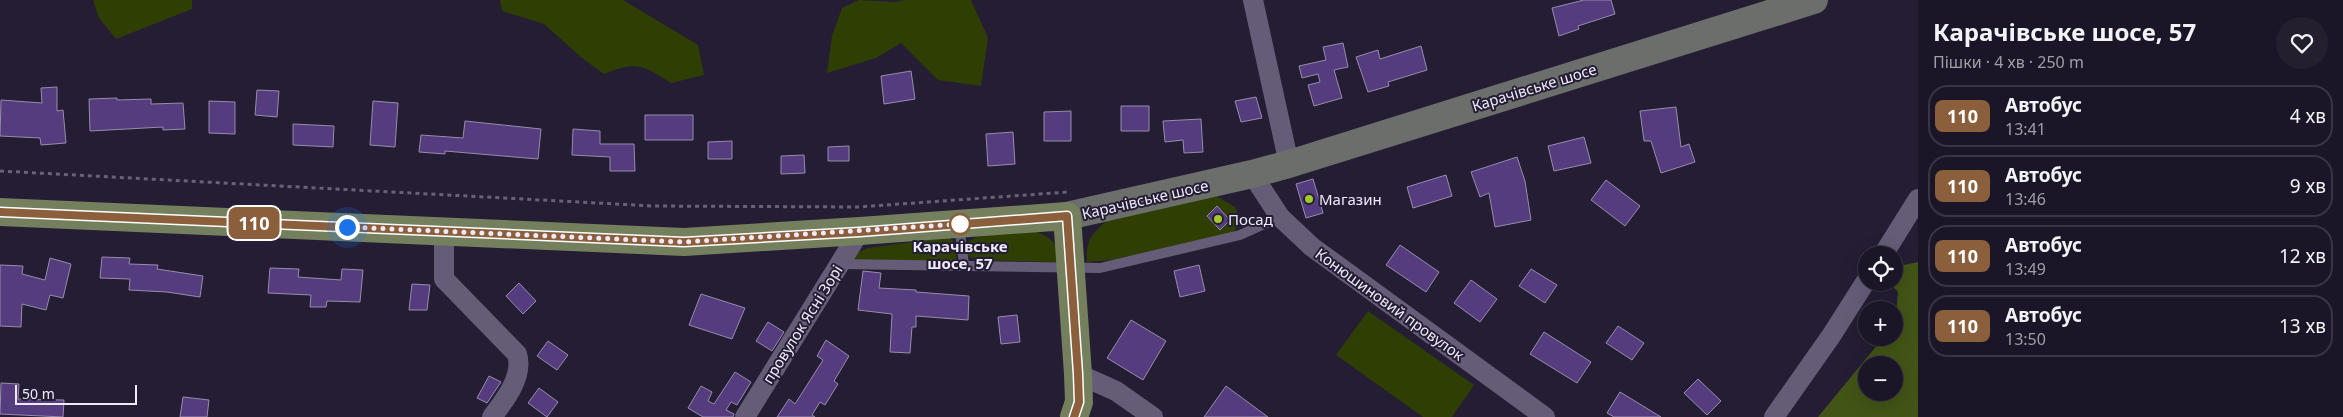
<!DOCTYPE html>
<html lang="uk">
<head>
<meta charset="utf-8">
<style>
	:root { --surface:#1b1627; --page:#241f2f; --text:#f1f3f6; --muted:#a09fa7; --line:#393544 }
	body { margin:0; font-family:"Noto Sans",sans-serif; background:var(--page); color:var(--text); height:100vh; display:flex; flex-direction:column; font-size:19px; white-space:nowrap }
	* { box-sizing:border-box; margin:0 }
	p { font-size:16px; color:var(--muted) }
	.icon { flex:none; width:28px; height:28px; fill:none; stroke:currentColor; stroke-width:2; stroke-linecap:round; stroke-linejoin:round }
	.map { position:relative; flex:1; overflow:hidden }
	.panel { display:flex; flex-direction:column; background:var(--surface); width:425px }
	.panel>* { flex:none }
	.badge { padding:0 10px; border-radius:8px; font-size:18px; line-height:32px }
	.buttons { position:absolute; left:1858px; top:246px; display:grid; gap:10px }
	.buttons a { display:grid; place-items:center; width:45px; height:45px; border-radius:50%; background:var(--surface); box-shadow:0 5px 20px #0002,0 0 0 1px var(--line); font-size:25px }
	.scale { position:absolute; left:15px; bottom:12px; width:122px; box-sizing:border-box; padding-left:5px; border:2px solid #efeafa; border-top:0; font-size:14px; line-height:18px; white-space:nowrap; color:#efeafa; -webkit-text-stroke:4px #241d34; paint-order:stroke }
	.you { position:absolute; width:25px; height:25px; margin:-12px; border:4px solid #fff; border-radius:50%; background:#1a73e8; box-shadow:0 0 0 8px #1a73e833 }
	.map>.badge { position:absolute; translate:-50% -50%; box-shadow:0 0 0 2px #fff }
	.round { display:grid; place-items:center; flex:none; width:52px; height:52px; border-radius:26px; background:var(--page) }
	.head { display:flex; align-items:center; justify-content:space-between; height:85px; padding:0 15px }
	h1 { font-size:24px; font-weight:700; line-height:38px }
	ul { padding:0; list-style:none }
	li { display:flex; align-items:center; gap:15px; height:62px; margin:0 10px 8px; padding:0 5px; border:2px solid var(--line); border-radius:20px }
	li div { flex:1 }
	li b { display:block; font-size:19px }
	li em { font-style:normal }
	li .badge { min-width:55px; font-weight:700; text-align:center }
	main { display:flex; flex:1; min-height:0 }
	.map>svg:first-child { display:block }
	.green { fill:#2f3f03 }
	.forest { fill:#425416; fill-rule:evenodd }
	.building { fill:#553c7f; stroke:#968daa }
	.lines { fill:none; stroke-linecap:round; stroke-linejoin:round }
	.path { stroke:#686277; stroke-width:3; stroke-dasharray:4 4; stroke-linecap:butt }
	.lane { stroke:#655d78; stroke-width:10 }
	.street { stroke:#655d78; stroke-width:20 }
	.secondary { stroke:#6c6e6b; stroke-width:28 }
	.primary { stroke:#747f5e; stroke-width:28 }
	.line-casing { stroke:#fff; stroke-width:11 }
	.line { stroke:#8b5e3c; stroke-width:8 }
	.walk { stroke:#efeafa; stroke-width:5; stroke-dasharray:0 9 }
	.poi-dot { fill:#a0ca2c; stroke:#241d34; stroke-width:2 }
	.stop-dot { fill:#fff; stroke:#8b5e3c; stroke-width:2.5 }
	.labels { text-anchor:middle; dominant-baseline:central; stroke-width:4; stroke-linejoin:round; paint-order:stroke }
	.street-label { font-size:15px; fill:#efeafa; stroke:#241d34 }
	.poi-label { font-size:15px; fill:#efeafa; stroke:#241d34; text-anchor:start }
	.stop-label { font-size:15px; font-weight:bold; fill:#efeafa; stroke:#241d34 }
</style>
</head>
<body>
<main>
<div class="map">
<svg width="1918" height="417" viewBox="0 0 1918 417">
	<rect width="100%" height="100%" fill="#241d34"/>
	<path class="green" d="M 93,0 L 192,0 L 192,9 L 116,39 L 99,18 Z
		M 500,0 L 623,0 L 698,45 L 704,75 L 671,83 C 642,65 637,61 604,74 L 582,58 L 544,24 L 502,11 Z
		M 859,0 L 895,2 L 906,0 L 971,0 L 988,38 L 981,86 L 938,80 L 901,43 L 876,58 L 827,73 L 832,36 L 842,8 Z
		M 1217,196 L 1235,207 L 1241,221 L 1233,233 L 1111,260 L 1087,262 C 1086,240 1091,234 1108,220 Z
		M 1030,230 C 1051,236 1056,241 1061,262 L 981,260 L 967,256 L 966,243 C 984,230 1008,232 1030,230 Z
		M 949,237 L 955,243 L 957,261 L 852,261 L 856,253 L 868,248 Z
		M 1368,311 L 1474,385 L 1452,417 L 1423,417 L 1336,355 Z"/>
	<path class="forest" d="M 1918,262 L 1918,417 L 1818,417 L 1883,338 L 1894,338 L 1898,292 L 1890,283 L 1894,282 L 1894,270 L 1899,266 ZM 1866,365 L 1894,365 L 1894,392 L 1866,392 Z"/>
	<path class="building" d="M 1584,0 L 1611,0 L 1615,14 L 1578,26 L 1579,29 L 1559,36 L 1552,8 Z
		M 1343,43 L 1348,67 L 1334,70 L 1342,98 L 1314,106 L 1308,85 L 1320,82 L 1318,74 L 1302,78 L 1299,66 L 1326,60 L 1323,47 Z
		M 1421,46 L 1427,70 L 1388,82 L 1389,86 L 1368,92 L 1356,57 L 1378,50 L 1380,59 Z
		M 911,71 L 915,99 L 884,104 L 881,76 Z
		M 57,87 L 57,111 L 63,110 L 66,143 L 41,145 L 40,138 L 0,136 L 1,100 L 42,103 L 41,88 Z
		M 257,90 L 279,91 L 277,117 L 255,115 Z
		M 1256,97 L 1262,118 L 1241,122 L 1235,101 Z
		M 117,98 L 117,100 L 151,99 L 151,104 L 183,103 L 185,129 L 163,130 L 163,127 L 90,131 L 89,99 Z
		M 209,101 L 235,102 L 235,134 L 209,133 Z
		M 373,101 L 398,103 L 395,147 L 370,145 Z
		M 1121,106 L 1149,106 L 1149,131 L 1121,131 Z
		M 1676,107 L 1681,147 L 1689,144 L 1695,162 L 1661,173 L 1651,141 L 1644,141 L 1640,111 Z
		M 1071,111 L 1071,141 L 1044,141 L 1044,112 Z
		M 645,115 L 693,115 L 693,140 L 645,140 Z
		M 1201,119 L 1203,152 L 1184,153 L 1183,140 L 1165,142 L 1163,121 Z
		M 465,121 L 541,129 L 538,159 L 445,151 L 445,154 L 419,152 L 421,135 L 463,138 Z
		M 293,124 L 334,126 L 333,147 L 293,145 Z
		M 573,129 L 600,131 L 600,144 L 634,144 L 635,171 L 610,171 L 610,157 L 572,155 Z
		M 1013,132 L 1015,164 L 988,166 L 986,134 Z
		M 1584,137 L 1591,163 L 1554,171 L 1548,146 Z
		M 732,141 L 732,159 L 708,159 L 708,142 Z
		M 849,146 L 849,161 L 828,161 L 828,147 Z
		M 804,155 L 805,173 L 781,174 L 781,156 Z
		M 1517,157 L 1525,181 L 1531,220 L 1495,227 L 1489,193 L 1480,197 L 1471,172 Z
		M 1446,175 L 1452,196 L 1413,208 L 1407,187 Z
		M 1313,179 L 1323,213 L 1306,218 L 1296,184 Z
		M 1606,180 L 1640,206 L 1625,226 L 1591,200 Z
		M 1217,206 L 1230,220 L 1220,230 L 1207,216 Z
		M 1400,245 L 1439,272 L 1426,292 L 1386,265 Z
		M 102,257 L 130,258 L 129,264 L 158,265 L 157,269 L 203,276 L 200,297 L 167,292 L 129,290 L 130,279 L 100,278 Z
		M 50,258 L 71,264 L 63,298 L 50,295 L 46,310 L 22,304 L 21,327 L 0,326 L 0,265 L 23,266 L 22,274 L 45,280 Z
		M 1199,265 L 1205,291 L 1180,297 L 1174,271 Z
		M 270,268 L 299,269 L 298,277 L 341,280 L 342,269 L 363,270 L 360,302 L 327,301 L 326,307 L 310,307 L 311,295 L 268,293 Z
		M 1531,269 L 1557,285 L 1545,303 L 1519,286 Z
		M 863,271 L 881,273 L 879,288 L 916,290 L 916,292 L 969,296 L 968,320 L 916,316 L 916,327 L 912,327 L 910,353 L 890,352 L 892,314 L 858,310 Z
		M 1471,280 L 1497,299 L 1480,322 L 1454,303 Z
		M 519,283 L 536,301 L 523,314 L 506,296 Z
		M 412,284 L 430,285 L 427,310 L 409,310 Z
		M 701,294 L 745,308 L 732,339 L 689,325 Z
		M 1017,315 L 1020,342 L 1001,344 L 998,317 Z
		M 1131,320 L 1166,341 L 1143,380 L 1107,358 Z
		M 768,322 L 784,332 L 772,351 L 756,341 Z
		M 1618,326 L 1644,343 L 1632,360 L 1606,343 Z
		M 1544,332 L 1591,362 L 1577,383 L 1530,354 Z
		M 826,340 L 849,356 L 834,381 L 838,384 L 825,405 L 820,402 L 812,415 L 815,417 L 777,417 L 789,399 L 795,404 L 823,360 L 817,356 Z
		M 548,341 L 568,355 L 557,370 L 537,356 Z
		M 735,372 L 751,382 L 737,405 L 731,402 L 726,410 L 734,414 L 733,417 L 703,417 L 688,408 L 701,386 L 712,392 L 708,401 L 714,404 Z
		M 489,376 L 501,382 L 487,403 L 477,398 Z
		M 1698,379 L 1721,401 L 1707,415 L 1684,393 Z
		M 1,383 L 19,384 L 18,399 L 64,400 L 63,417 L 0,414 Z
		M 1226,386 L 1268,417 L 1204,417 Z
		M 539,388 L 558,402 L 547,417 L 528,403 Z
		M 1620,392 L 1661,417 L 1614,417 L 1607,413 Z
		M 183,397 L 209,400 L 207,417 L 180,417 Z"/>
	<g class="lines">
		<path class="path" d="M 0,171 L 653,206 L 858,207 L 1068,192"/>
		<path class="lane" d="M 959,224 L 964,265
			M 839,264 L 1100,268 L 1240,235 L 1280,217"/>
		<path class="street" d="M 1253,0 L 1289,164
			M 1252,174 L 1280,217 L 1312,247 L 1545,417
			M 444,231 L 444,279 L 517,354 C 524,376 505,400 492,417
			M 1883,255 L 1918,199
			M 1078,374 L 1116,391 L 1153,417
			M 745,417 L 860,231
			M 1774,417 L 1831,336 L 1866,281"/>
		<path class="secondary" d="M 1067,216 L 1252,174 L 1289,164 L 1814,0"/>
		<path class="primary" d="M 0,212 L 684,242 L 860,231 L 1067,216 L 1078,374 L 1079,402 L 1074,417"/>
	</g>
	<g class="lines">
		<defs>
			<path id="line" d="M 0,212 L 684,242 L 860,232 L 1067,216 L 1078,374 L 1079,402 L 1074,417"/>
		</defs>
		<use href="#line" class="line-casing"/>
		<use href="#line" class="line"/>
		<path class="walk" d="M 347,227 L 684,242 L 960,224"/>
	</g>
	<g class="poi-dot">
		<circle cx="1309" cy="199" r="5"/>
		<circle cx="1218" cy="219" r="5"/>
	</g>
	<circle class="stop-dot" cx="960" cy="224" r="10"/>
	<g class="labels">
		<g class="street-label">
			<text transform="translate(1534 87) rotate(-17)">Карачівське шосе</text>
			<text transform="translate(1145 199) rotate(-13)">Карачівське шосе</text>
			<text transform="translate(1390 304) rotate(36)">Конюшиновий провулок</text>
			<text transform="translate(802 324) rotate(-58)">провулок Ясні Зорі</text>
		</g>
		<g class="poi-label">
			<text x="1319" y="199">Магазин</text>
			<text x="1228" y="219">Посад</text>
		</g>
		<g class="stop-label">
			<text x="960" y="246">Карачівське<tspan x="960" dy="17">шосе, 57</tspan></text>
		</g>
	</g>
</svg>
<div class="buttons">
<a><svg class="icon" aria-label="locate" viewBox="0 0 24 24"><circle cx="12" cy="12" r="6"/><path d="M12 2v4M12 18v4M2 12h4M18 12h4"/></svg></a>
<a>+</a>
<a>−</a>
</div>
<div class="scale">50 m</div>
<div class="you" style="left:347px;top:227px"></div>
<b class="badge" style="left:254px;top:223px;background:#8b5e3c;color:#fff">110</b>
</div>
<section class="panel">
<div class="head"><div><h1>Карачівське шосе, 57</h1><p>Пішки · 4 хв · 250 m</p></div><a class="round"><svg class="icon" aria-label="heart" viewBox="0 0 24 24"><path d="M12 20l-8-8c-3-5 5-10 8-4 3-6 11-1 8 4z"/></svg></a></div>
<ul>
<li><span class="badge" style="background:#8b5e3c;color:#fff">110</span><div><b>Автобус</b><p>13:41</p></div><em>4 хв</em></li>
<li><span class="badge" style="background:#8b5e3c;color:#fff">110</span><div><b>Автобус</b><p>13:46</p></div><em>9 хв</em></li>
<li><span class="badge" style="background:#8b5e3c;color:#fff">110</span><div><b>Автобус</b><p>13:49</p></div><em>12 хв</em></li>
<li><span class="badge" style="background:#8b5e3c;color:#fff">110</span><div><b>Автобус</b><p>13:50</p></div><em>13 хв</em></li>
</ul>
</section>
</main>
</body>
</html>
